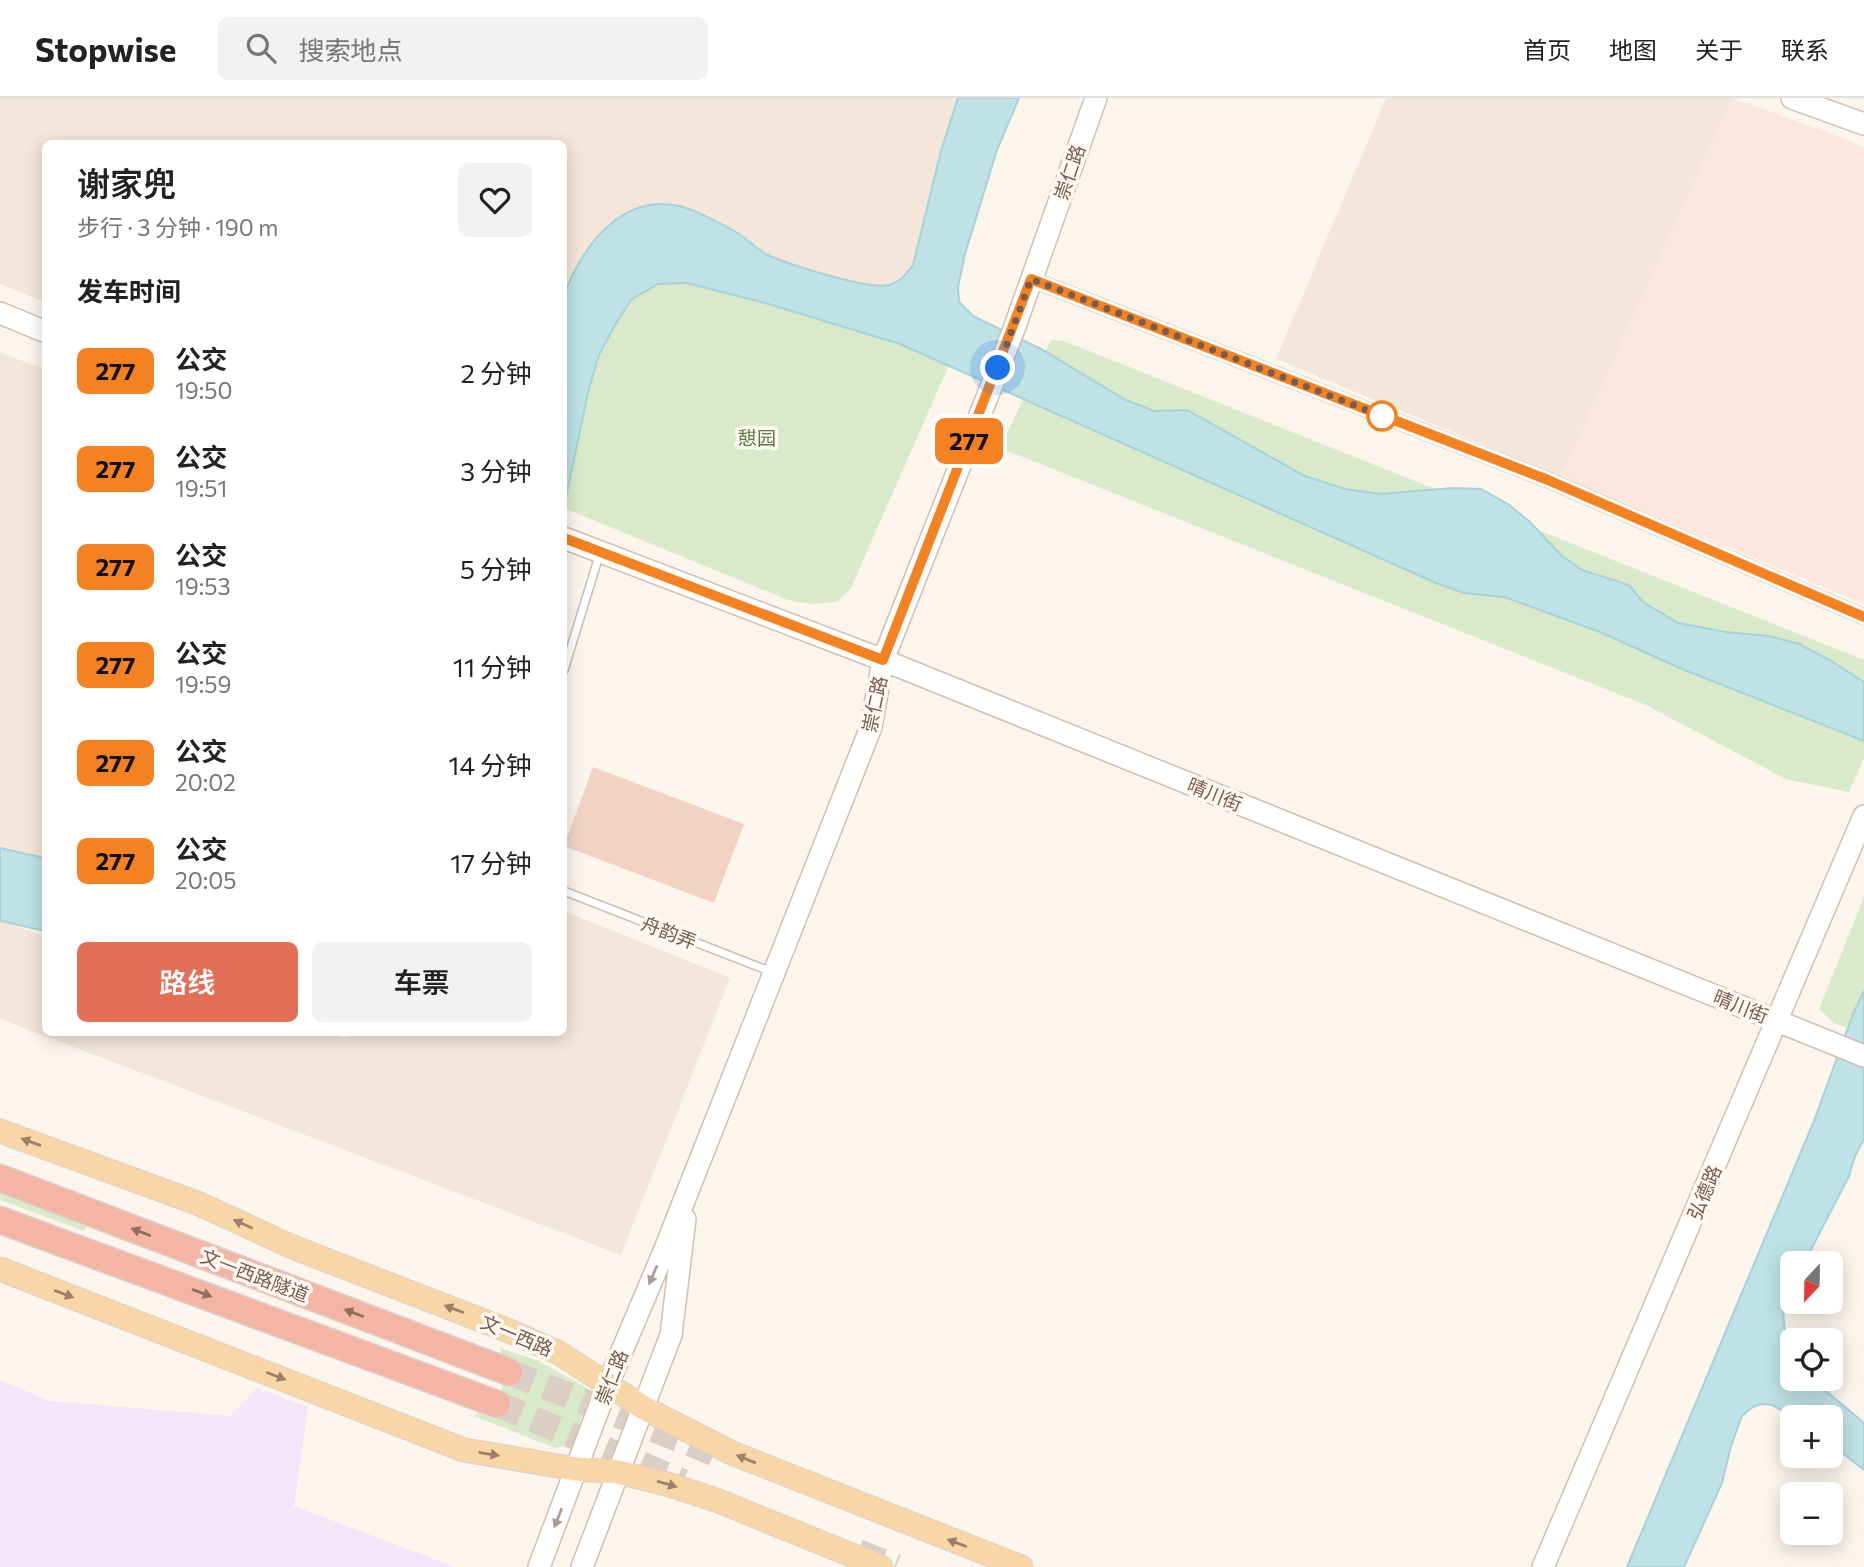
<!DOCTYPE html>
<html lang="zh">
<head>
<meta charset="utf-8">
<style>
	:root { --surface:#fff; --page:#f2f2f2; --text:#222; --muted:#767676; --line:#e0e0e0; --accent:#e16e55 }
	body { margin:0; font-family:Commissioner,"Noto Sans SC",sans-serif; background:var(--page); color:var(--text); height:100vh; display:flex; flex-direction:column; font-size:26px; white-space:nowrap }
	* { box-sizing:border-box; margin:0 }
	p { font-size:23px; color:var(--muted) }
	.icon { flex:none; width:38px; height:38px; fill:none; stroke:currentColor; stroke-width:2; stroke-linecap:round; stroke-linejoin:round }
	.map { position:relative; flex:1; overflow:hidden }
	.sheet { position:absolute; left:42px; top:42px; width:525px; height:896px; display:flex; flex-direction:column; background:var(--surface); border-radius:10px; box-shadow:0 4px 18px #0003 }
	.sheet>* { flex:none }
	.badge { padding:0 14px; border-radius:10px; font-size:24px; line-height:46px }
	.needle { width:46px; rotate:202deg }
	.buttons { position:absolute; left:1780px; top:1153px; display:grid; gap:14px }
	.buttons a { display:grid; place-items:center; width:63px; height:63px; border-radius:10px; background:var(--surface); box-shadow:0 4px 18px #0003; font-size:35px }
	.you { position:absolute; width:35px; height:35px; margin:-18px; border:5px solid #fff; border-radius:50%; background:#1a73e8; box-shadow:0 0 0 10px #1a73e833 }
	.map>.badge { position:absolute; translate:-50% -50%; box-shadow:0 0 0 4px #fff }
	h2 { padding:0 35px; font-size:26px; line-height:63px }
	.round { display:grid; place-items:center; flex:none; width:74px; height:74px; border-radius:10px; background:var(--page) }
	.overview { display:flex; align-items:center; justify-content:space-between; height:119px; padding:0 35px }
	h1 { font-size:33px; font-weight:600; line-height:52px }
	.cta { display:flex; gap:14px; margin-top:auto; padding:14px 35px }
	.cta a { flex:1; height:80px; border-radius:10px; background:var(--accent); color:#fff; font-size:28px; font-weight:600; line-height:80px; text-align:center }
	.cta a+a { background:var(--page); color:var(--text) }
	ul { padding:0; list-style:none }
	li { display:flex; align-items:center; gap:21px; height:98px; padding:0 35px }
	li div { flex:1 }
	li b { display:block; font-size:26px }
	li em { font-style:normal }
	li .badge { min-width:77px; font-weight:700; text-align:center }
	header { display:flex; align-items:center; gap:42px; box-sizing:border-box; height:98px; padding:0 35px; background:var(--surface); border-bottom:2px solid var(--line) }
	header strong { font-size:33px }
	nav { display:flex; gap:38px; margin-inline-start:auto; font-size:24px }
	.search { width:490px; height:63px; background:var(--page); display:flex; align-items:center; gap:18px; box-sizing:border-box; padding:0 24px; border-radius:10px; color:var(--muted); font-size:26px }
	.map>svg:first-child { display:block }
	.residential { fill:#f4e6d9 }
	.commercial { fill:#fce7df }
	.education { fill:#f2e7f9 }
	.green { fill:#d8eac9 }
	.water { fill:#bfe2e6; stroke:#a6d2d8; stroke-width:2 }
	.building { fill:#f1d3c3 }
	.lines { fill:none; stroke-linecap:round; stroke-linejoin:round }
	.highway-tunnel { stroke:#dbcec4; stroke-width:26; stroke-dasharray:26 13; stroke-linecap:butt }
	.lane-casing { stroke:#cebdb0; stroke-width:10 }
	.street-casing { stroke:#cebdb0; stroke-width:17 }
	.secondary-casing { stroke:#d4beb0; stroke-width:24 }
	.primary-casing { stroke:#d9d1cd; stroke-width:25 }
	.highway-casing { stroke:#d9d1cd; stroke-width:29 }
	.lane { stroke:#fff; stroke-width:7 }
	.street { stroke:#fff; stroke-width:14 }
	.secondary { stroke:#fff; stroke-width:21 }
	.primary { stroke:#f8d6a6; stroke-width:23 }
	.highway { stroke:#f4b5a4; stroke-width:26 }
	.oneway { fill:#9e8068 }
	.oneway2 { fill:#906d5f }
	.oneway3 { fill:#ad9d95 }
	.line-casing { stroke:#fff; stroke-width:16 }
	.line { stroke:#f58220; stroke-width:10 }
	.walk { stroke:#775b4e; stroke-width:7; stroke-dasharray:0 12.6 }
	.stop-dot { fill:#fff; stroke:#f58220; stroke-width:3.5 }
	.labels { text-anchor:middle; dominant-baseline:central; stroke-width:7; stroke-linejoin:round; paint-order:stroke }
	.street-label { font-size:19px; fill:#775b4e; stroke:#fff9f2 }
	.park-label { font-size:19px; fill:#587c46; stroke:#fff9f2 }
</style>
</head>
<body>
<header>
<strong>Stopwise</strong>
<div class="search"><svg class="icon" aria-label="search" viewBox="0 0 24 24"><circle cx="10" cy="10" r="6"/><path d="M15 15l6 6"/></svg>搜索地点</div>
<nav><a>首页</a><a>地图</a><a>关于</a><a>联系</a></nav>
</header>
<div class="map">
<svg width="1864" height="1469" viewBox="0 0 1864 1469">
	<rect width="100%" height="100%" fill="#fcf5eb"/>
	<path class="residential" d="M 0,0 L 968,0 L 911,194 L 564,224 L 564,46 L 46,46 L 45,204 L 0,186 Z
		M 1386,0 L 1732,0 L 1561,379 L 1276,261 Z
		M 0,254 L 45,272 L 45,779 L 0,767 Z
		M 564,813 L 730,880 L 621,1157 L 0,921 L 0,823 L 45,838 L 46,934 L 329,934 L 344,940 L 367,934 L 564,934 Z"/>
	<path class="commercial" d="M 1732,0 L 1849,42 L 1864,50 L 1864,506 L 1561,379 Z"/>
	<path class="education" d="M 0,1282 L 50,1303 L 230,1318 L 257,1290 L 308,1309 L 294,1408 L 455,1469 L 0,1469 Z"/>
	<path class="green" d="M 677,174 L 953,258 L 850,492 L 836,504 L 810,506 L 788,502 L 564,410 L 564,351 L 584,268 L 626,195 Z
		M 1051,242 L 1064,243 L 1864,562 L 1864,660 L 1849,694 L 1786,681 L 1646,607 L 1000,350 Z
		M 1864,799 L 1864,936 L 1834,925 L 1819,911 Z
		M 0,1095 L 87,1128 L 84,1133 L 0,1102 Z
		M 500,1250 L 539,1263 L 587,1290 L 591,1296 L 572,1346 L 555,1350 L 474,1318 C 504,1301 510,1283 500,1250 Z"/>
	<path class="water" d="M 958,0 L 1019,0 L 997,52 L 965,156 L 958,189 L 959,204 L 973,218 L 1041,251 L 1126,302 L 1154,313 L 1187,312 L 1305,378 L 1345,391 L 1381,396 L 1452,390 L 1481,391 L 1508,406 L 1529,423 L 1562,458 L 1582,472 L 1629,487 L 1643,504 L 1678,525 L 1726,534 L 1769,538 L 1799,546 L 1828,561 L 1864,584 L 1864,643 L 1682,571 L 1600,534 L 1504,499 L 1464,495 L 1436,485 L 900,246 L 765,205 L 687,185 L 658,186 L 631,202 L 615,227 L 599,257 L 589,290 L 564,408 L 564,197 C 586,139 633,83 701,116 C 713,122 727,128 739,136 C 749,143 759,153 770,158 C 791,167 868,192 889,187 C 900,184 907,176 913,167 L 941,53 Z
		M 0,750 L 45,760 L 45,833 L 0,823 Z
		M 1864,893 L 1864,1041 L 1855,1058 L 1849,1078 L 1804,1165 L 1792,1166 L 1792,1189 L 1783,1212 L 1786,1248 L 1792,1259 L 1792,1281 L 1812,1281 L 1864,1325 L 1864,1372 L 1831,1346 L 1830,1320 L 1794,1319 L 1772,1307 L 1762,1306 L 1753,1309 L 1742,1318 L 1731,1348 L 1722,1385 L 1684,1469 L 1627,1469 L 1814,1023 L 1853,916 Z"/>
	<path class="building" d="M 593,669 L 744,726 L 714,805 L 564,748 Z"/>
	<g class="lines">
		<path class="highway-tunnel" d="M 509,1274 L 714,1355
			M 497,1306 L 683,1384
			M 858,1454 L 896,1469"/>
		<defs>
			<path id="lane" d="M 564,572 L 599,458
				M 564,793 L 772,874"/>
			<path id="street" d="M 1031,181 L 1548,382 L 1864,519"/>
			<path id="secondary" d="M 1792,0 L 1864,26
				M 0,215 L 46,234
				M 564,440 L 883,562 L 1864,958
				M 539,1469 L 608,1286 L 665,1151 L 871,629 L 883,562 L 1014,231 L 1096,0
				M 582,1469 L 671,1237 L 685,1121
				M 1543,1469 L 1864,718"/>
			<path id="primary" d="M 0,1033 L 197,1105 L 295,1150 L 507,1232 L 559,1255 L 644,1310 L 732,1355 L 1021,1469
				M 0,1171 L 464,1352 L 576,1371 L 618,1374 L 667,1386 L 716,1402 L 881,1469"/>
			<path id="highway" d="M 0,1080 L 509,1274
				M 0,1122 L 497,1306"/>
		</defs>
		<use href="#lane" class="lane-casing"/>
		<use href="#street" class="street-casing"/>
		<use href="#secondary" class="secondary-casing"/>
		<use href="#primary" class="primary-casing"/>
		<use href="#highway" class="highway-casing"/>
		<use href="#lane" class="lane"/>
		<use href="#street" class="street"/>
		<use href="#secondary" class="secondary"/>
		<use href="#primary" class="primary"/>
		<use href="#highway" class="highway"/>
	</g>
	<defs><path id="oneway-solid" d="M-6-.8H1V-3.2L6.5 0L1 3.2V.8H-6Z" transform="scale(1.75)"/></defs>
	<g class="oneway">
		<use href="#oneway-solid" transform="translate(31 1044) rotate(-160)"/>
		<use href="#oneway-solid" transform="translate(243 1126) rotate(-156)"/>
		<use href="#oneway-solid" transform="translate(64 1196) rotate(21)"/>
		<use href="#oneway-solid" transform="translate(454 1211) rotate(-159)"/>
		<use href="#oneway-solid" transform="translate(276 1278) rotate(21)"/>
		<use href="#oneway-solid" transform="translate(489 1356) rotate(9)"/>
		<use href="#oneway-solid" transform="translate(746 1361) rotate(-158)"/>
		<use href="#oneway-solid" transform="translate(667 1386) rotate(16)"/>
		<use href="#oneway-solid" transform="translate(957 1445) rotate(-159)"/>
	</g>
	<g class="oneway2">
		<use href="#oneway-solid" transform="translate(141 1134) rotate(-159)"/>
		<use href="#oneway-solid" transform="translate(202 1195) rotate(20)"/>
		<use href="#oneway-solid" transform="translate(354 1215) rotate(-159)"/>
	</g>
	<g class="oneway3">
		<use href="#oneway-solid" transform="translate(653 1177) rotate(113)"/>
		<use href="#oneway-solid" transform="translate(558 1420) rotate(111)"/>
	</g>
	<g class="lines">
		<defs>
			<path id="line" d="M 564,440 L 883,562 L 1031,181 L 1548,382 L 1864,519"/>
		</defs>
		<use href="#line" class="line-casing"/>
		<use href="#line" class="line"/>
		<path class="walk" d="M 998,270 L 1031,181 L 1382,318"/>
	</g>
	<circle class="stop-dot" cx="1382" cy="318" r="14"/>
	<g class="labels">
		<g class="street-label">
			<text transform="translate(1069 74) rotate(-71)">崇仁路</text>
			<text transform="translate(874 606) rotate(-78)">崇仁路</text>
			<text transform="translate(1215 696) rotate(22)">晴川街</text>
			<text transform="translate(669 834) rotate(21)">舟韵弄</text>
			<text transform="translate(1741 908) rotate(22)">晴川街</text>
			<text transform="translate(1704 1094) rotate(-67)">弘德路</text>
			<text transform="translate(255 1177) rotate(21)">文一西路隧道</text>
			<text transform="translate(517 1237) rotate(23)">文一西路</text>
			<text transform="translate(611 1279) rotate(-69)">崇仁路</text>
		</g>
		<g class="park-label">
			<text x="757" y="339">憇园</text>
		</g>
	</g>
</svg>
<div class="buttons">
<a><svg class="needle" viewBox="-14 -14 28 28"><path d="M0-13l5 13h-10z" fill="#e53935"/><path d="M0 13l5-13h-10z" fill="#767676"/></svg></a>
<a><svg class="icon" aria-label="locate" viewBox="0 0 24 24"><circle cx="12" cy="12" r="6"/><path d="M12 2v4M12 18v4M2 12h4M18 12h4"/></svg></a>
<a>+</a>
<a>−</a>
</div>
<div class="you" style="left:998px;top:270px"></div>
<b class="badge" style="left:969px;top:343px;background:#f58220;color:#111">277</b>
<section class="sheet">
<div class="overview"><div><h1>谢家兜</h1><p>步行 · 3 分钟 · 190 m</p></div><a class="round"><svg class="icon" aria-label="heart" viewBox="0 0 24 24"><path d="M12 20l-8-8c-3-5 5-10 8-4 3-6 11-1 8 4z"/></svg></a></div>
<h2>发车时间</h2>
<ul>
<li><span class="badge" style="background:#f58220;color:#111">277</span><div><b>公交</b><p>19:50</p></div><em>2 分钟</em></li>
<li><span class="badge" style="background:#f58220;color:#111">277</span><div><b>公交</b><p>19:51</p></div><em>3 分钟</em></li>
<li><span class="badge" style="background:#f58220;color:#111">277</span><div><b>公交</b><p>19:53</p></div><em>5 分钟</em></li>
<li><span class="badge" style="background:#f58220;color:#111">277</span><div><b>公交</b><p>19:59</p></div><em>11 分钟</em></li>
<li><span class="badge" style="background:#f58220;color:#111">277</span><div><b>公交</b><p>20:02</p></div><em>14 分钟</em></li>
<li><span class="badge" style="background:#f58220;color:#111">277</span><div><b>公交</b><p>20:05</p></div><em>17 分钟</em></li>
</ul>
<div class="cta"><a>路线</a><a>车票</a></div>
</section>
</div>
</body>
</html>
